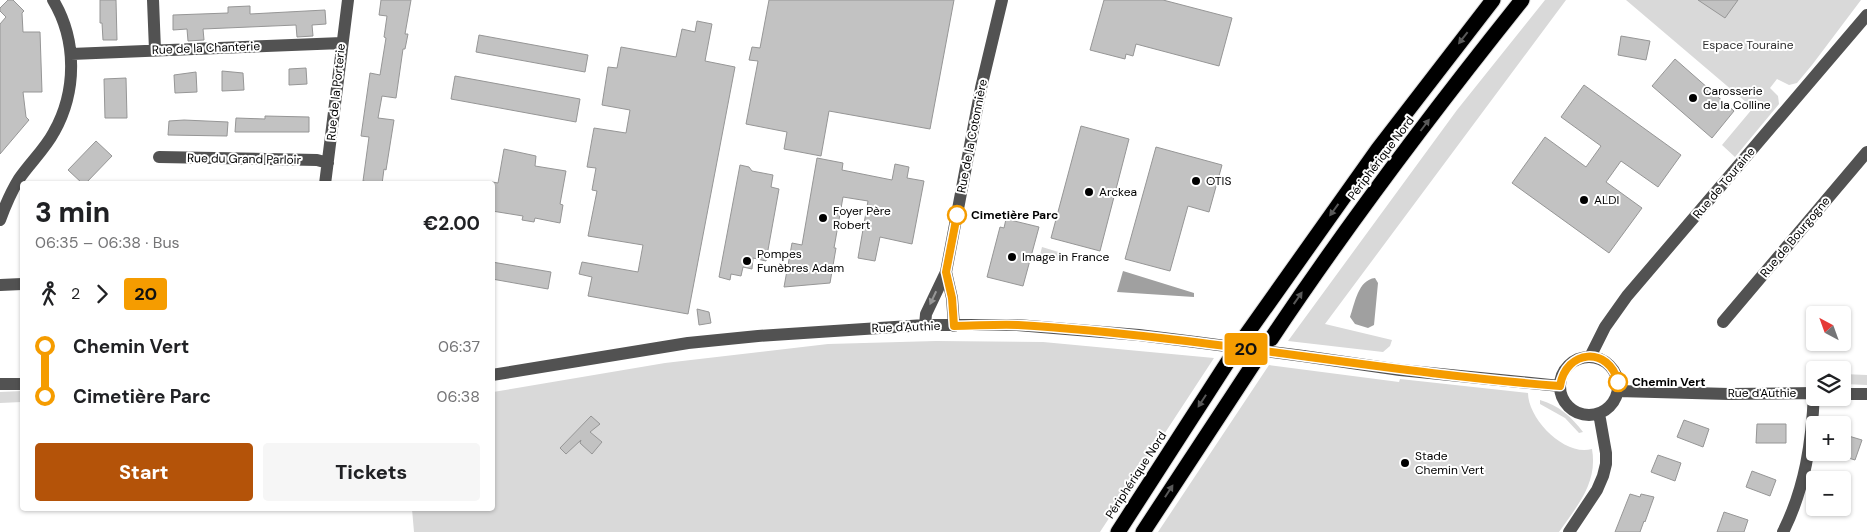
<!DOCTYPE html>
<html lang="en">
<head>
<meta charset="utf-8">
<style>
	:root { --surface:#fff; --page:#f6f6f6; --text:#202124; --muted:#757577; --accent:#b45309 }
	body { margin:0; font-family:"DM Sans",sans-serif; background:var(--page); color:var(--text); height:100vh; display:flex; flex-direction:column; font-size:19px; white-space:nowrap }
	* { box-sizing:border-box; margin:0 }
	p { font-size:16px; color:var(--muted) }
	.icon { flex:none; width:28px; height:28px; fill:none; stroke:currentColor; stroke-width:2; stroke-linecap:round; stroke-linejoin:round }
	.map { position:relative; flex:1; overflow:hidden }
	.details { position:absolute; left:20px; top:181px; width:475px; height:330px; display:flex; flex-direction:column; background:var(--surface); border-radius:5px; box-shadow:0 1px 4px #0004 }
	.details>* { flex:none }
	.badge { padding:0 10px; border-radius:4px; font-size:18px; line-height:32px }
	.needle { width:32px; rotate:319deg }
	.tools { position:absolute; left:1806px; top:306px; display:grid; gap:10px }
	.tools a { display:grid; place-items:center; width:45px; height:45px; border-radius:5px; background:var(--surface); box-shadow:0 1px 4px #0004; font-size:25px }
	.map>.badge { position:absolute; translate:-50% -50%; box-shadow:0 0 0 2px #fff }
	.legs { display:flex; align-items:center; gap:8px; height:55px; padding:0 15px; font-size:16px }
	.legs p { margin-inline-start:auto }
	.summary { display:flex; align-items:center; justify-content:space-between; height:85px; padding:0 15px }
	h1 { font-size:28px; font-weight:800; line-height:38px }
	.primary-button { display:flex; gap:10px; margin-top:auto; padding:10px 15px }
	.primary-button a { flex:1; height:58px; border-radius:5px; background:var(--accent); color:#fff; font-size:20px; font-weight:800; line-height:58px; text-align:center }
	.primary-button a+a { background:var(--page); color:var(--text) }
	ul { padding:0 15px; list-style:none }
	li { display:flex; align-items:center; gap:18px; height:50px; font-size:19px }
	li i { display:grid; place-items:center; width:8px; height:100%; margin:0 6px; background:currentColor }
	li i::after { content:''; width:12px; height:12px; margin:-6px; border:4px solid; border-radius:50%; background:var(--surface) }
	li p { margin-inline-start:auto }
	li:first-child i { background:linear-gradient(#0000 50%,currentColor 0) }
	li:last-child i { background:linear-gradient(currentColor 50%,#0000 0) }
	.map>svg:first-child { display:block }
	.green { fill:#d9d9d9 }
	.water { fill:#a0a0a0 }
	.building { fill:#c2c2c2; stroke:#969696 }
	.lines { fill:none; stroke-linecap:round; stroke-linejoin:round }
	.highway-casing { stroke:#dbdbdb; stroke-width:17 }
	.minor { stroke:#525252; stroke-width:12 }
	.highway { stroke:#000; stroke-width:15 }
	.minor-bridge { stroke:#525252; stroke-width:12 }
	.oneway { fill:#595959 }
	.oneway2 { fill:#979797 }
	.line-1-casing { stroke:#fff; stroke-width:11 }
	.line-1 { stroke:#f59c00; stroke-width:8 }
	.poi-dot { fill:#000; stroke:#fff; stroke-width:2 }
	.stop-1-dot { fill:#fff; stroke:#f59c00; stroke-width:2.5 }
	.labels { text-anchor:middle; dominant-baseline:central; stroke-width:4; stroke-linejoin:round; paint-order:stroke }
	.park-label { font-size:12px; fill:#303030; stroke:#fff }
	.street-label { font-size:12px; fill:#000; stroke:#fff }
	.poi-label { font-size:12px; fill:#000; stroke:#fff; text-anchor:start }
	.stop-label { font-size:12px; font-weight:bold; fill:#000; stroke:#fff; text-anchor:start }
</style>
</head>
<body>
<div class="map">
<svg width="1867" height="532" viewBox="0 0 1867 532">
	<rect width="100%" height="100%" fill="#fff"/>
	<path class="green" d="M 1545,0 L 1566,0 L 1325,324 L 1392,340 L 1390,346 L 1383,352 L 1288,341 L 1457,110 Z
		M 1626,0 L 1861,0 L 1812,65 L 1797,83 L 1789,85 L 1777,79 L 1770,88 L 1778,96 L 1779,104 L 1735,157 L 1722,145 L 1753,108 Z
		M 1042,247 L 1065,254 L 1063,262 L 1040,255 Z
		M 936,341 L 1043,342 L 1214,358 L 1100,532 L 414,532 L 412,509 L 492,509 L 493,392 L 665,363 L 828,344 Z
		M 1269,365 L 1399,382 L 1400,379 L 1528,393 C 1528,419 1565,457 1592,449 C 1598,483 1577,506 1559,532 L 1158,532 Z
		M 1843,374 L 1867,375 L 1867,385 L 1843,384 Z
		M 22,391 L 22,402 L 0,403 L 0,392 Z
		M 1540,400 C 1558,405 1572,417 1583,432 L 1579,433 L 1565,418 L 1540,404 Z"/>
	<path class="water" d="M 1123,271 L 1194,293 L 1194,297 L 1117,292 Z
		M 1375,278 L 1378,283 L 1374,325 L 1368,328 L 1355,324 L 1350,317 C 1355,303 1358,280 1375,278 Z"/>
	<path class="building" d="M 8,0 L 13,0 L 24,11 L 22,13 L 23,32 L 40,32 L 42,92 L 23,92 L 26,117 L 29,120 L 0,154 L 0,24 L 6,17 L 0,11 L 0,8 Z
		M 100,0 L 116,0 L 117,40 L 103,40 L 102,23 L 100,23 Z
		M 381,0 L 411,0 L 405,34 L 408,34 L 405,49 L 403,49 L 396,98 L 382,96 L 378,118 L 394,120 L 386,170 L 384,169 L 382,184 L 378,184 L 363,181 L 369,137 L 361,136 L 370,73 L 380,75 L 386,38 L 384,37 L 387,16 L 379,15 Z
		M 769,0 L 954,0 L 930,129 L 829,111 L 821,156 L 784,149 L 787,132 L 746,124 L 758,61 L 749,60 L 752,47 L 760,48 Z
		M 1104,0 L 1163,0 L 1232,18 L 1219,66 L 1136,44 L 1133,56 L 1126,54 L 1125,59 L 1090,50 Z
		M 1698,0 L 1738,0 L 1725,18 Z
		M 250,6 L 250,14 L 325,10 L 326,24 L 312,25 L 313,36 L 297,37 L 296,25 L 203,29 L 204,40 L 188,41 L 187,29 L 173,30 L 173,15 L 228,13 L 228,7 Z
		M 697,21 L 712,24 L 705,61 L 735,67 L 688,314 L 588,296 L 592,277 L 579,274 L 582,262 L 638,272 L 643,245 L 588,236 L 597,191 L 592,190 L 596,168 L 587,167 L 594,128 L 626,133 L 630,110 L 602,105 L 608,67 L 617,68 L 621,47 L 676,57 L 682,29 L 695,32 Z
		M 479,35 L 588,55 L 585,72 L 476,52 Z
		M 1621,36 L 1650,41 L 1646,60 L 1618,55 Z
		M 1675,59 L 1734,111 L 1712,138 L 1652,86 Z
		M 306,68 L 307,84 L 289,85 L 289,69 Z
		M 222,71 L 243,73 L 244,90 L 222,91 Z
		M 196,72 L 197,92 L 175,93 L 174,75 Z
		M 455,76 L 580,99 L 576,122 L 451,99 Z
		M 126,78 L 127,118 L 105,118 L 104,79 Z
		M 1584,85 L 1681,155 L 1658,187 L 1621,161 L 1606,182 L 1642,208 L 1609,253 L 1512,183 L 1545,137 L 1586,167 L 1601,146 L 1561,117 Z
		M 265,116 L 309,117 L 309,132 L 235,132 L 236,118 L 265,119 Z
		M 184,120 L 228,122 L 227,136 L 168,135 L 169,121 Z
		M 1081,126 L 1129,139 L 1100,251 L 1051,238 Z
		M 96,141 L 112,156 L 85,184 L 83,184 L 68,170 Z
		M 1156,147 L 1222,165 L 1209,212 L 1188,206 L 1170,271 L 1125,259 Z
		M 504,149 L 536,156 L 535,166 L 566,171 L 560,204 L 563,205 L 560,223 L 535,218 L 534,222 L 522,220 L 523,216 L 492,211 L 492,182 L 498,183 Z
		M 817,158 L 843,163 L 842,170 L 892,180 L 895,164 L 909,167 L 907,178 L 924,181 L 912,244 L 880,237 L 875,261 L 858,258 L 868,201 L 843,197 L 834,248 L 836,248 L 830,283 L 784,287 L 792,243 L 802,245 Z
		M 740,165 L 749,167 L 752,171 L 773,175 L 771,187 L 779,189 L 766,261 L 753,258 L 752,269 L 743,267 L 741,276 L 731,274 L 730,280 L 719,277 Z
		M 1006,219 L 1039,227 L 1023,286 L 987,277 L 1000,227 L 1004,228 Z
		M 492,262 L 551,272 L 548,289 L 492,279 Z
		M 697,309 L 709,312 L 711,323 L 699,325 Z
		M 591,416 L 600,424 L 590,432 L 602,442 L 592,454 L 580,443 L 581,440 L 566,454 L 560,448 Z
		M 1684,420 L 1709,429 L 1703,447 L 1677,437 Z
		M 1757,424 L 1786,424 L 1786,443 L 1756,443 Z
		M 1842,434 L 1862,440 L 1855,460 L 1842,456 Z
		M 1658,455 L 1681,463 L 1675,481 L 1651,472 Z
		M 1752,471 L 1776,480 L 1770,496 L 1746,487 Z
		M 1630,494 L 1640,497 L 1641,494 L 1654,497 L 1645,522 L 1644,521 L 1640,532 L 1615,532 Z
		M 1724,512 L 1748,520 L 1744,532 L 1717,532 Z"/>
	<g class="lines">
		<defs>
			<path id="highway" d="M 1246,335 L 1378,149 L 1493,0
				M 1271,339 C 1349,222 1434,110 1522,0
				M 1118,532 L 1229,360
				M 1143,532 L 1254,363"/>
		</defs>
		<use href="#highway" class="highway-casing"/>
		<path class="minor" d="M 153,0 L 155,50
			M 71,54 L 342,43
			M 159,157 L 317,160 L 328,163
			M 325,184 L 348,0
			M 0,220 C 5,206 11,192 19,179 C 30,163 45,149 54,132 C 77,91 77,40 53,0
			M 946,272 L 952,298 L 954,326
			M 0,285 L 22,284
			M 1723,322 L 1867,152
			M 925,325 L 926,314 L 946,272 L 981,88 L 1002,0
			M 1303,356 L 1400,370 L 1560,386
			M1560 386a29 29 0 1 1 58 0a29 29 0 1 1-58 0Z
			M 1590,357 L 1605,327 L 1627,296 L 1867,15
			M 492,375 L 688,343 L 758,336 L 925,325 L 1017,325 L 1139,335 L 1195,342
			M 0,384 L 22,384
			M 1618,391 L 1729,394 L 1815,393
			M 1842,394 L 1867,394
			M 1569,532 L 1597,490 L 1603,476 L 1606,464 L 1606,453 L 1600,419 L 1597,414
			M 1783,532 C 1805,488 1812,442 1814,393"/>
		<use href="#highway" class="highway"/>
		<path class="minor-bridge" d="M 1195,342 L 1303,356"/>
	</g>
	<defs><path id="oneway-solid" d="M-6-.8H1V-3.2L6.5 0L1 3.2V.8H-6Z" transform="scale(1.25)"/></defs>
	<g class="oneway">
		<use href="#oneway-solid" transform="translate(1463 38) rotate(128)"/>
		<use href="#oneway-solid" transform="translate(1425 125) rotate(-53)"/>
		<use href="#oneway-solid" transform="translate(1334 210) rotate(126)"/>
		<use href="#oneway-solid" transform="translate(1298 298) rotate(-55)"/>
		<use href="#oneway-solid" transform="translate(1202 401) rotate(123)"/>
		<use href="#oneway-solid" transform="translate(1169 491) rotate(-57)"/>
	</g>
	<use class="oneway2" href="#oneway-solid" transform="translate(933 298) rotate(115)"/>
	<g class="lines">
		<defs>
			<path id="line-1" d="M 957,215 L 946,272 L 952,298 L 954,326 C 975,326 997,324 1018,325 C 1200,336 1379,372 1560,386 C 1566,349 1609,346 1618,382"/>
		</defs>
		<use href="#line-1" class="line-1-casing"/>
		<use href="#line-1" class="line-1"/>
	</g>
	<g class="poi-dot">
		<circle cx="1693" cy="98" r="5"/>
		<circle cx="1196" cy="181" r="5"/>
		<circle cx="1089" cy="192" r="5"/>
		<circle cx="1584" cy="200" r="5"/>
		<circle cx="823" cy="218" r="5"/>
		<circle cx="1012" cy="257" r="5"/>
		<circle cx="747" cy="261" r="5"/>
		<circle cx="1405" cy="463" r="5"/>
	</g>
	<g class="stop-1-dot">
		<circle cx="957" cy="215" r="9"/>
		<circle cx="1618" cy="382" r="9"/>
	</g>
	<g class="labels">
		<g class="park-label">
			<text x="1748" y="45">Espace Touraine</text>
		</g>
		<g class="street-label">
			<text transform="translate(206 48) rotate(-2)">Rue de la Chanterie</text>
			<text transform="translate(336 92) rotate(-84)">Rue de la Porterie</text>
			<text transform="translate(972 136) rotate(-79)">Rue de la Cotonnière</text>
			<text transform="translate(1381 158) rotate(-53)">Périphérique Nord</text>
			<text transform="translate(244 159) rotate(1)">Rue du Grand Parloir</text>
			<text transform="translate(1724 183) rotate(-50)">Rue de Touraine</text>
			<text transform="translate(1795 237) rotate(-50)">Rue de Bourgogne</text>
			<text transform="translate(906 327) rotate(-2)">Rue d'Authie</text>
			<text x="1762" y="393">Rue d'Authie</text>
			<text transform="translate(1136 475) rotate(-57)">Périphérique Nord</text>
		</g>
		<g class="poi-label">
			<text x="1703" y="91">Carosserie<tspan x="1703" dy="14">de la Colline</tspan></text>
			<text x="1206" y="181">OTIS</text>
			<text x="1099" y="192">Arckea</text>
			<text x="1594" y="200">ALDI</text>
			<text x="833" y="211">Foyer Père<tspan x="833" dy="14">Robert</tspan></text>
			<text x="757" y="254">Pompes<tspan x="757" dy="14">Funèbres Adam</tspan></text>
			<text x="1022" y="257">Image in France</text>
			<text x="1415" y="456">Stade<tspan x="1415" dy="14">Chemin Vert</tspan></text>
		</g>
		<g class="stop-label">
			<text x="971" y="215">Cimetière Parc</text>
			<text x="1632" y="382">Chemin Vert</text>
		</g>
	</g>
</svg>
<div class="tools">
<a><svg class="needle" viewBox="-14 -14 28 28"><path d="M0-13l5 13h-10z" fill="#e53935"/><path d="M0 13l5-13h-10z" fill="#757577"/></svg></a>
<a><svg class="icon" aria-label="layers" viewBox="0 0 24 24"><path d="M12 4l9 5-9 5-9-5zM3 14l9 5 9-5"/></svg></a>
<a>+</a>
<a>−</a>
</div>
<b class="badge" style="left:1246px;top:349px;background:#f59c00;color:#111">20</b>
<section class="details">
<div class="summary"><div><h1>3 min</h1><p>06:35 – 06:38 · Bus</p></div><b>€2.00</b></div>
<div class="legs"><svg class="icon" aria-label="walk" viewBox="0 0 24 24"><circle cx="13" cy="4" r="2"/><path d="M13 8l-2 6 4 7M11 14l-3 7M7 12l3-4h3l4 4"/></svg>2<svg class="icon" aria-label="forward" viewBox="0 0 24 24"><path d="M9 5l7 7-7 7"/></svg><b class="badge" style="background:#f59c00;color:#111">20</b></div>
<ul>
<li><i style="color:#f59c00"></i><b>Chemin Vert</b><p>06:37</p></li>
<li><i style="color:#f59c00"></i><b>Cimetière Parc</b><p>06:38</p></li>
</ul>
<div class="primary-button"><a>Start</a><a>Tickets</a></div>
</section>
</div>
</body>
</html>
